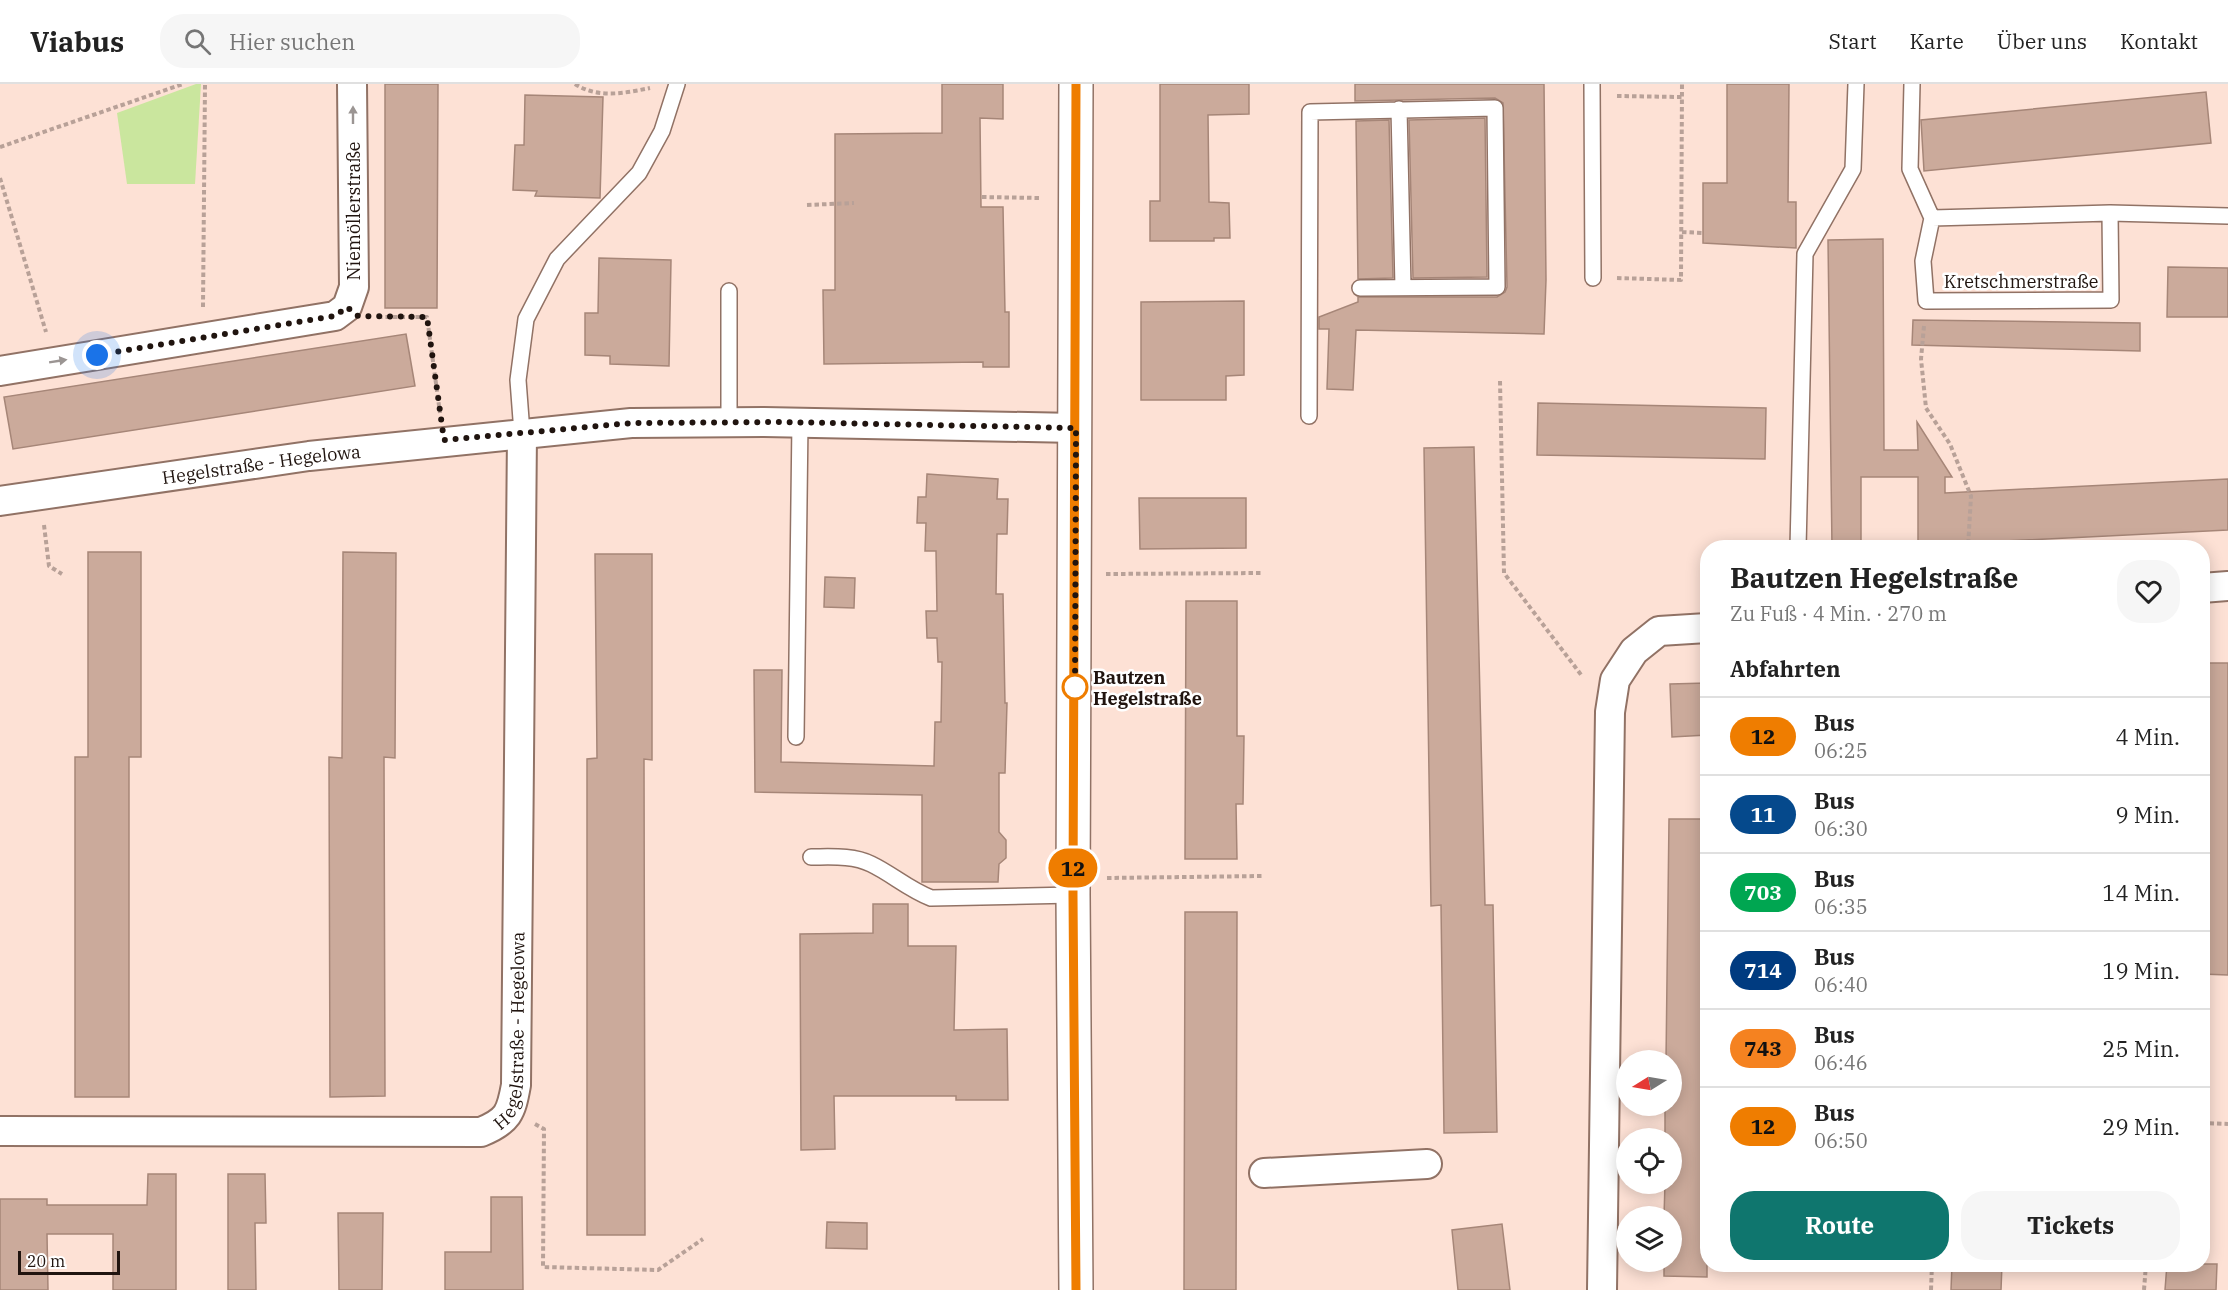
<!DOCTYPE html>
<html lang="de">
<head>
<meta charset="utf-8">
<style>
	:root { --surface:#fff; --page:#f6f6f6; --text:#222; --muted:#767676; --line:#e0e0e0; --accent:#0f766e }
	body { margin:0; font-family:"IBM Plex Serif",serif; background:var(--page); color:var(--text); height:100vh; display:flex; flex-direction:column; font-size:22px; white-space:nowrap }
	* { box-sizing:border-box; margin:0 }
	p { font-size:20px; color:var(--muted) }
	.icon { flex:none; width:33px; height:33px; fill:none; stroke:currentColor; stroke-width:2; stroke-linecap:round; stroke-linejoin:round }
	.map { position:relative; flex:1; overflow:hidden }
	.details { position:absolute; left:1700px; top:456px; width:510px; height:732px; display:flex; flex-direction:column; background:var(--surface); border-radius:24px; box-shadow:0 3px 15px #0003 }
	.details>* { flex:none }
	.badge { padding:0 12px; border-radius:20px; font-size:21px; line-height:39px }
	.needle { width:39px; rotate:259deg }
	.tools { position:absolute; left:1616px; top:966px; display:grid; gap:12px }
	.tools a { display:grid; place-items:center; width:66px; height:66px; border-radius:50%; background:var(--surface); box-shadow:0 3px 15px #0003; font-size:30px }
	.scale { position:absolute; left:18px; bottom:15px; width:102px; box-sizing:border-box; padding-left:6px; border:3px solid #20140f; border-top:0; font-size:16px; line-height:21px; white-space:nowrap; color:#20140f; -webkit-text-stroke:4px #fff; paint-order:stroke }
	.you { position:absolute; width:30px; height:30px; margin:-15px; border:4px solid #fff; border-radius:50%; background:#1a73e8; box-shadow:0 0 0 9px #1a73e833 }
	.map>.badge { position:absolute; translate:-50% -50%; box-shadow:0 0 0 3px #fff }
	h2 { padding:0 30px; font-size:22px; line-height:54px }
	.round { display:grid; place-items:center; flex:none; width:63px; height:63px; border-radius:24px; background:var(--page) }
	.head { display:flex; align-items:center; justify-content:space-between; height:102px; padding:0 30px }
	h1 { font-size:28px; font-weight:800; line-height:45px }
	.action { display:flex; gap:12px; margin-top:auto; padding:12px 30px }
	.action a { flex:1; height:69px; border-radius:24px; background:var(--accent); color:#fff; font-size:24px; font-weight:800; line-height:69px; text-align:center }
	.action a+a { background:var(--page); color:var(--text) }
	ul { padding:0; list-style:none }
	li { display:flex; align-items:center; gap:18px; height:78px; padding:0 30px; border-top:2px solid var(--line) }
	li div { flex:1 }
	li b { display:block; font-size:22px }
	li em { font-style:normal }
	li .badge { min-width:66px; font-weight:700; text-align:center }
	header { display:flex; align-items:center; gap:36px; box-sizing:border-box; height:84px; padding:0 30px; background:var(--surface); border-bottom:2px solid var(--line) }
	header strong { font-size:28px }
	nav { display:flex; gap:33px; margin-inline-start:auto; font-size:21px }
	.search { width:420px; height:54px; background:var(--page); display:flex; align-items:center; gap:15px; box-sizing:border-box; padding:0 21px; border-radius:24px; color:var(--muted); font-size:22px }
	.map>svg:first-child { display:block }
	.green { fill:#cae69e }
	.building { fill:#cbaa9b; stroke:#a68678; stroke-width:1.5 }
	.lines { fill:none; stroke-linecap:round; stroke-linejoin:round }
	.service-casing { stroke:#917265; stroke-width:18 }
	.minor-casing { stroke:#917265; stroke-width:32 }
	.secondary-casing { stroke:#917265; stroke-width:36 }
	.path { stroke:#b8a198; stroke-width:4; stroke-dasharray:4.5 3; stroke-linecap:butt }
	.service { stroke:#fff; stroke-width:15 }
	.minor { stroke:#fff; stroke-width:28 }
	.secondary { stroke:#fff; stroke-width:33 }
	.oneway { fill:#9b9593 }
	.line-casing { stroke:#fff; stroke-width:14 }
	.line { stroke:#ef7d00; stroke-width:9 }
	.walk { stroke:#20140f; stroke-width:6; stroke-dasharray:0 10.8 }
	.stop-dot { fill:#fff; stroke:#ef7d00; stroke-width:3 }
	.labels { text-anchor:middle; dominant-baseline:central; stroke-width:5; stroke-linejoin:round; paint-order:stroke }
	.street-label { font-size:18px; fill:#20140f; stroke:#fff }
	.stop-label { font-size:18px; font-weight:bold; fill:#20140f; stroke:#fff; text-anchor:start }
</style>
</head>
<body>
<header>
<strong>Viabus</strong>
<div class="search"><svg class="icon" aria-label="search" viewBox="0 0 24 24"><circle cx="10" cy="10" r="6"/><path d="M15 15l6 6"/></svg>Hier suchen</div>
<nav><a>Start</a><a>Karte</a><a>Über uns</a><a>Kontakt</a></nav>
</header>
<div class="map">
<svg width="2228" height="1206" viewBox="0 0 2228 1206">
	<rect width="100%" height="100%" fill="#fde1d5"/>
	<path class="green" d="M 196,0 L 201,0 L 195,100 L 127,100 L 117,29 Z"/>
	<path class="building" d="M 385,0 L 438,0 L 437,224 L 385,224 Z
		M 942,0 L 1003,0 L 1003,35 L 980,34 L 981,123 L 1003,123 L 1005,228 L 1009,228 L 1009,283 L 983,283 L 983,278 L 824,280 L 823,206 L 835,206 L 835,50 L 942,49 Z
		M 1160,0 L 1249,0 L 1249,30 L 1208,31 L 1209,118 L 1229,119 L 1230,154 L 1214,154 L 1214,157 L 1150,157 L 1150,117 L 1160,117 Z
		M 1355,0 L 1544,0 L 1546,196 L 1544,250 L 1356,246 L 1353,306 L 1327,305 L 1329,245 L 1319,245 L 1319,233 L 1358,218 L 1358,213 L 1497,213 L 1505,208 L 1507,203 L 1503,19 L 1495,14 L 1355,17 Z
		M 1727,0 L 1789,0 L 1788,118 L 1796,118 L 1796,164 L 1703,159 L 1703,99 L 1727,99 Z
		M 2206,8 L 2211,59 L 1924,87 L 1921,36 Z
		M 525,11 L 603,13 L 600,114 L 535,112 L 537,107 L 513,106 L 515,61 L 524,61 Z
		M 1485,34 L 1487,193 L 1413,194 L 1409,36 Z
		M 1389,36 L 1393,194 L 1358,195 L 1356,37 Z
		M 1883,155 L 1884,366 L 1918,366 L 1917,338 L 1952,393 L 1945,393 L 1945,409 L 2228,395 L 2228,446 L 1945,460 L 1945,464 L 1918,464 L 1918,393 L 1861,393 L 1861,464 L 1832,464 L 1828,156 Z
		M 599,174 L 671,176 L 669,282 L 610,280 L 610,272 L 585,271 L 585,229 L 598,229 Z
		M 2168,183 L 2228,184 L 2228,233 L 2167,233 Z
		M 1244,217 L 1244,291 L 1226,292 L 1226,316 L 1141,316 L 1141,218 Z
		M 1913,236 L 2140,239 L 2140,267 L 1912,261 Z
		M 406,250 L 415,302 L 13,365 L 4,313 Z
		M 1538,319 L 1766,324 L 1765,375 L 1537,371 Z
		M 1474,363 L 1485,821 L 1493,821 L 1497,1048 L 1444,1049 L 1441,821 L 1431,822 L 1424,364 Z
		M 927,390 L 998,395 L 997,415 L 1008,415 L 1007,450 L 997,450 L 996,510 L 1003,510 L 1005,619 L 1007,619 L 1005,689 L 999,689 L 999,748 L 1006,756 L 1006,774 L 999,780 L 998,798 L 922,798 L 922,711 L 755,708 L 754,586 L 782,586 L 781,678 L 934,682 L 935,638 L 941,638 L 942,578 L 938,578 L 937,554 L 927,554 L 926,527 L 937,527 L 936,467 L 925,467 L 926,439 L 917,439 L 918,413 L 926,413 Z
		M 1139,414 L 1246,414 L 1246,464 L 1140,465 Z
		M 88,468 L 141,468 L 141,673 L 129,673 L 129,1013 L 75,1013 L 75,673 L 88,673 Z
		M 343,468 L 396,469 L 395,674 L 384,673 L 385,1012 L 330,1013 L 329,673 L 342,674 Z
		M 595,470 L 652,470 L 652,676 L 644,675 L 645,1151 L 587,1151 L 587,675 L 597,674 Z
		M 825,493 L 855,494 L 854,524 L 824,523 Z
		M 1186,517 L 1237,517 L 1237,652 L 1244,652 L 1243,720 L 1236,720 L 1237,775 L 1185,775 Z
		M 2205,579 L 2228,579 L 2228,891 L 2202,890 L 2202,654 Z
		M 1707,599 L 1707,651 L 1672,653 L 1670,600 Z
		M 1669,735 L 1707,735 L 1707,1193 L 1664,1192 L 1664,1178 L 1671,1178 L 1671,1132 L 1664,1132 L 1665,1100 L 1671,1100 L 1671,1054 L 1665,1054 L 1665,1022 L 1671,1022 L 1671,976 L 1666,976 Z
		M 873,820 L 908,820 L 908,862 L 956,862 L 954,946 L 1007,945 L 1008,1016 L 956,1016 L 956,1012 L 834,1012 L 835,1065 L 801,1066 L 800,850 L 873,849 Z
		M 1185,828 L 1237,828 L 1236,1206 L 1184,1206 Z
		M 148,1090 L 176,1090 L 176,1206 L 113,1206 L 113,1150 L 47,1150 L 48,1206 L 0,1206 L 0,1115 L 47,1115 L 47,1121 L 147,1121 Z
		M 228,1090 L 265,1090 L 266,1139 L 255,1139 L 256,1206 L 228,1206 Z
		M 491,1113 L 522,1113 L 523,1206 L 445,1206 L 445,1168 L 491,1168 Z
		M 338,1129 L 383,1129 L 382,1206 L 339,1206 Z
		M 827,1138 L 867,1139 L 867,1165 L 826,1164 Z
		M 1502,1140 L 1510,1206 L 1458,1206 L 1452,1146 Z
		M 1952,1180 L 2002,1180 L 2001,1206 L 1951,1206 Z
		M 2167,1180 L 2217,1180 L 2216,1206 L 2165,1206 Z"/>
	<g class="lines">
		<defs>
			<path id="service" d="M 1592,0 L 1593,194
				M 1912,0 L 1910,85 L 1932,134
				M 1399,25 L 1403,203
				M 2110,129 L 2111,216 L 1926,217 L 1923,177 L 1932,134 L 2110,129 L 2228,132
				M 729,207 L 729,338
				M 1309,332 L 1310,28 L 1495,24 L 1497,203 L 1360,204
				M 522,349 L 518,296 L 526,235 L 557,175 L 639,89 L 662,47 L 677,0
				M 1798,464 L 1805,170 L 1853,85 L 1856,0
				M 796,653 L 800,338
				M 811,773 C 830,773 853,771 871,780 C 892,790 908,805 931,814 L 1073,811"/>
			<g id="minor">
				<path d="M 0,287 L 335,232 L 347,223 L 354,203 L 352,0"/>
				<path id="s1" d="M 0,417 L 309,372 L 631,339 L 764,338 L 1076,344"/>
				<path d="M 2202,504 L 2228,502"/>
				<path id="s2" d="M 0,1047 L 481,1048 C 508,1037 511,1029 516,1001 L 522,349"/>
				<path d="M 1264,1089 L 1427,1080"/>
				<path d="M 1602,1206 L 1610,628 L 1615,596 L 1634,567 L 1659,547 L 1707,544"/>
			</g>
			<path id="secondary" d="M 1076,1206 L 1073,811 L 1076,0"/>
		</defs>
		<use href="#service" class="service-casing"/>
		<use href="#minor" class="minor-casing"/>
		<use href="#secondary" class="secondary-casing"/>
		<path class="path" d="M 575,0 C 598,15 625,9 650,4
			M 1617,12 L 1682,13
			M 0,63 L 183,0
			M 0,94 L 46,248
			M 982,113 L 1041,114
			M 807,121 L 854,119
			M 1682,148 L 1703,149
			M 1617,194 L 1681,196 L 1682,0
			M 203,223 L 205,0
			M 378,233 L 427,233 L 440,329
			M 1924,242 L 1921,275 L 1926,324 L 1950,360 L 1971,412 L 1968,464
			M 1500,297 L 1504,489 L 1582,592
			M 44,441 L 49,482 L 62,490
			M 1106,490 L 1263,489
			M 1107,794 L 1262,792
			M 2202,1039 L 2228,1040
			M 535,1040 L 544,1045 L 543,1183 L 658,1186 L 703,1155
			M 1931,1206 L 1932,1180
			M 2144,1206 L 2146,1180"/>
		<use href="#service" class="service"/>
		<use href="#minor" class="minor"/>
		<use href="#secondary" class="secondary"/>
	</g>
	<defs><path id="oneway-solid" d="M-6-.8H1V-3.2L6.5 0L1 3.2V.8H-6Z" transform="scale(1.5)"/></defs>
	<g class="oneway">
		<use href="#oneway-solid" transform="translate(353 31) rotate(-90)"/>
		<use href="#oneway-solid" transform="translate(58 277) rotate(-9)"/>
	</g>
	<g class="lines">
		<defs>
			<path id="line" d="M 1076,1206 L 1073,811 L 1076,0"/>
		</defs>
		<use href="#line" class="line-casing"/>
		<use href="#line" class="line"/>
		<path class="walk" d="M 97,271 L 335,232 L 347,223 L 358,232 L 427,233 L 444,356 L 632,339 L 782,338 L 1076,344 L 1075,603"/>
	</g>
	<circle class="stop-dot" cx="1075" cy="603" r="12"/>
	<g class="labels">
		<g class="street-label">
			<text transform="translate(353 127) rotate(-90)">Niemöllerstraße</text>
			<text x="2021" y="197">Kretschmerstraße</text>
			<text stroke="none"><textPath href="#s1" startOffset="264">Hegelstraße - Hegelowa</textPath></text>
			<text stroke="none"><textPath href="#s2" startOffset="597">Hegelstraße - Hegelowa</textPath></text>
		</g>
		<g class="stop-label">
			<text x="1093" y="593">Bautzen<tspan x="1093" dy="21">Hegelstraße</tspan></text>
		</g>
	</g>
</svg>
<div class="tools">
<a><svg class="needle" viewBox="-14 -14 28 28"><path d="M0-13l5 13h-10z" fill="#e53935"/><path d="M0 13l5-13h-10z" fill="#767676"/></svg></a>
<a><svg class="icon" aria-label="locate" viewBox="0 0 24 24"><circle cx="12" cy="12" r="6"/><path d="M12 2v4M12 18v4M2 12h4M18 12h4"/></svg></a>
<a><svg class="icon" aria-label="layers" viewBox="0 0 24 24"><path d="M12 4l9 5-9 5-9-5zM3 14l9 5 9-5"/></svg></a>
</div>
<div class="scale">20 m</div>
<div class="you" style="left:97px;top:271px"></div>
<b class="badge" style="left:1073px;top:784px;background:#ef7d00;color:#111">12</b>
<section class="details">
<div class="head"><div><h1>Bautzen Hegelstraße</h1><p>Zu Fuß · 4 Min. · 270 m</p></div><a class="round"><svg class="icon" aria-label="heart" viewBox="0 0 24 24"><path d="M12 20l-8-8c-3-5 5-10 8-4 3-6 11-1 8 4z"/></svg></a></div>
<h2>Abfahrten</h2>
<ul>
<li><span class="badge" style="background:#ef7d00;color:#111">12</span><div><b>Bus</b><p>06:25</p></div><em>4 Min.</em></li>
<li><span class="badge" style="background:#05498c;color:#fff">11</span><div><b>Bus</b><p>06:30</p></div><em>9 Min.</em></li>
<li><span class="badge" style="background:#00a651;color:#fff">703</span><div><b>Bus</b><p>06:35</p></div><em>14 Min.</em></li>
<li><span class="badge" style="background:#003b80;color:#fff">714</span><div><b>Bus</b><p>06:40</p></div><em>19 Min.</em></li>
<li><span class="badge" style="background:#f58220;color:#111">743</span><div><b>Bus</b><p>06:46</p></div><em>25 Min.</em></li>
<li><span class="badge" style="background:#ef7d00;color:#111">12</span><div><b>Bus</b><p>06:50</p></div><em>29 Min.</em></li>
</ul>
<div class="action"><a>Route</a><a>Tickets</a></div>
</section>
</div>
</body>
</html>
